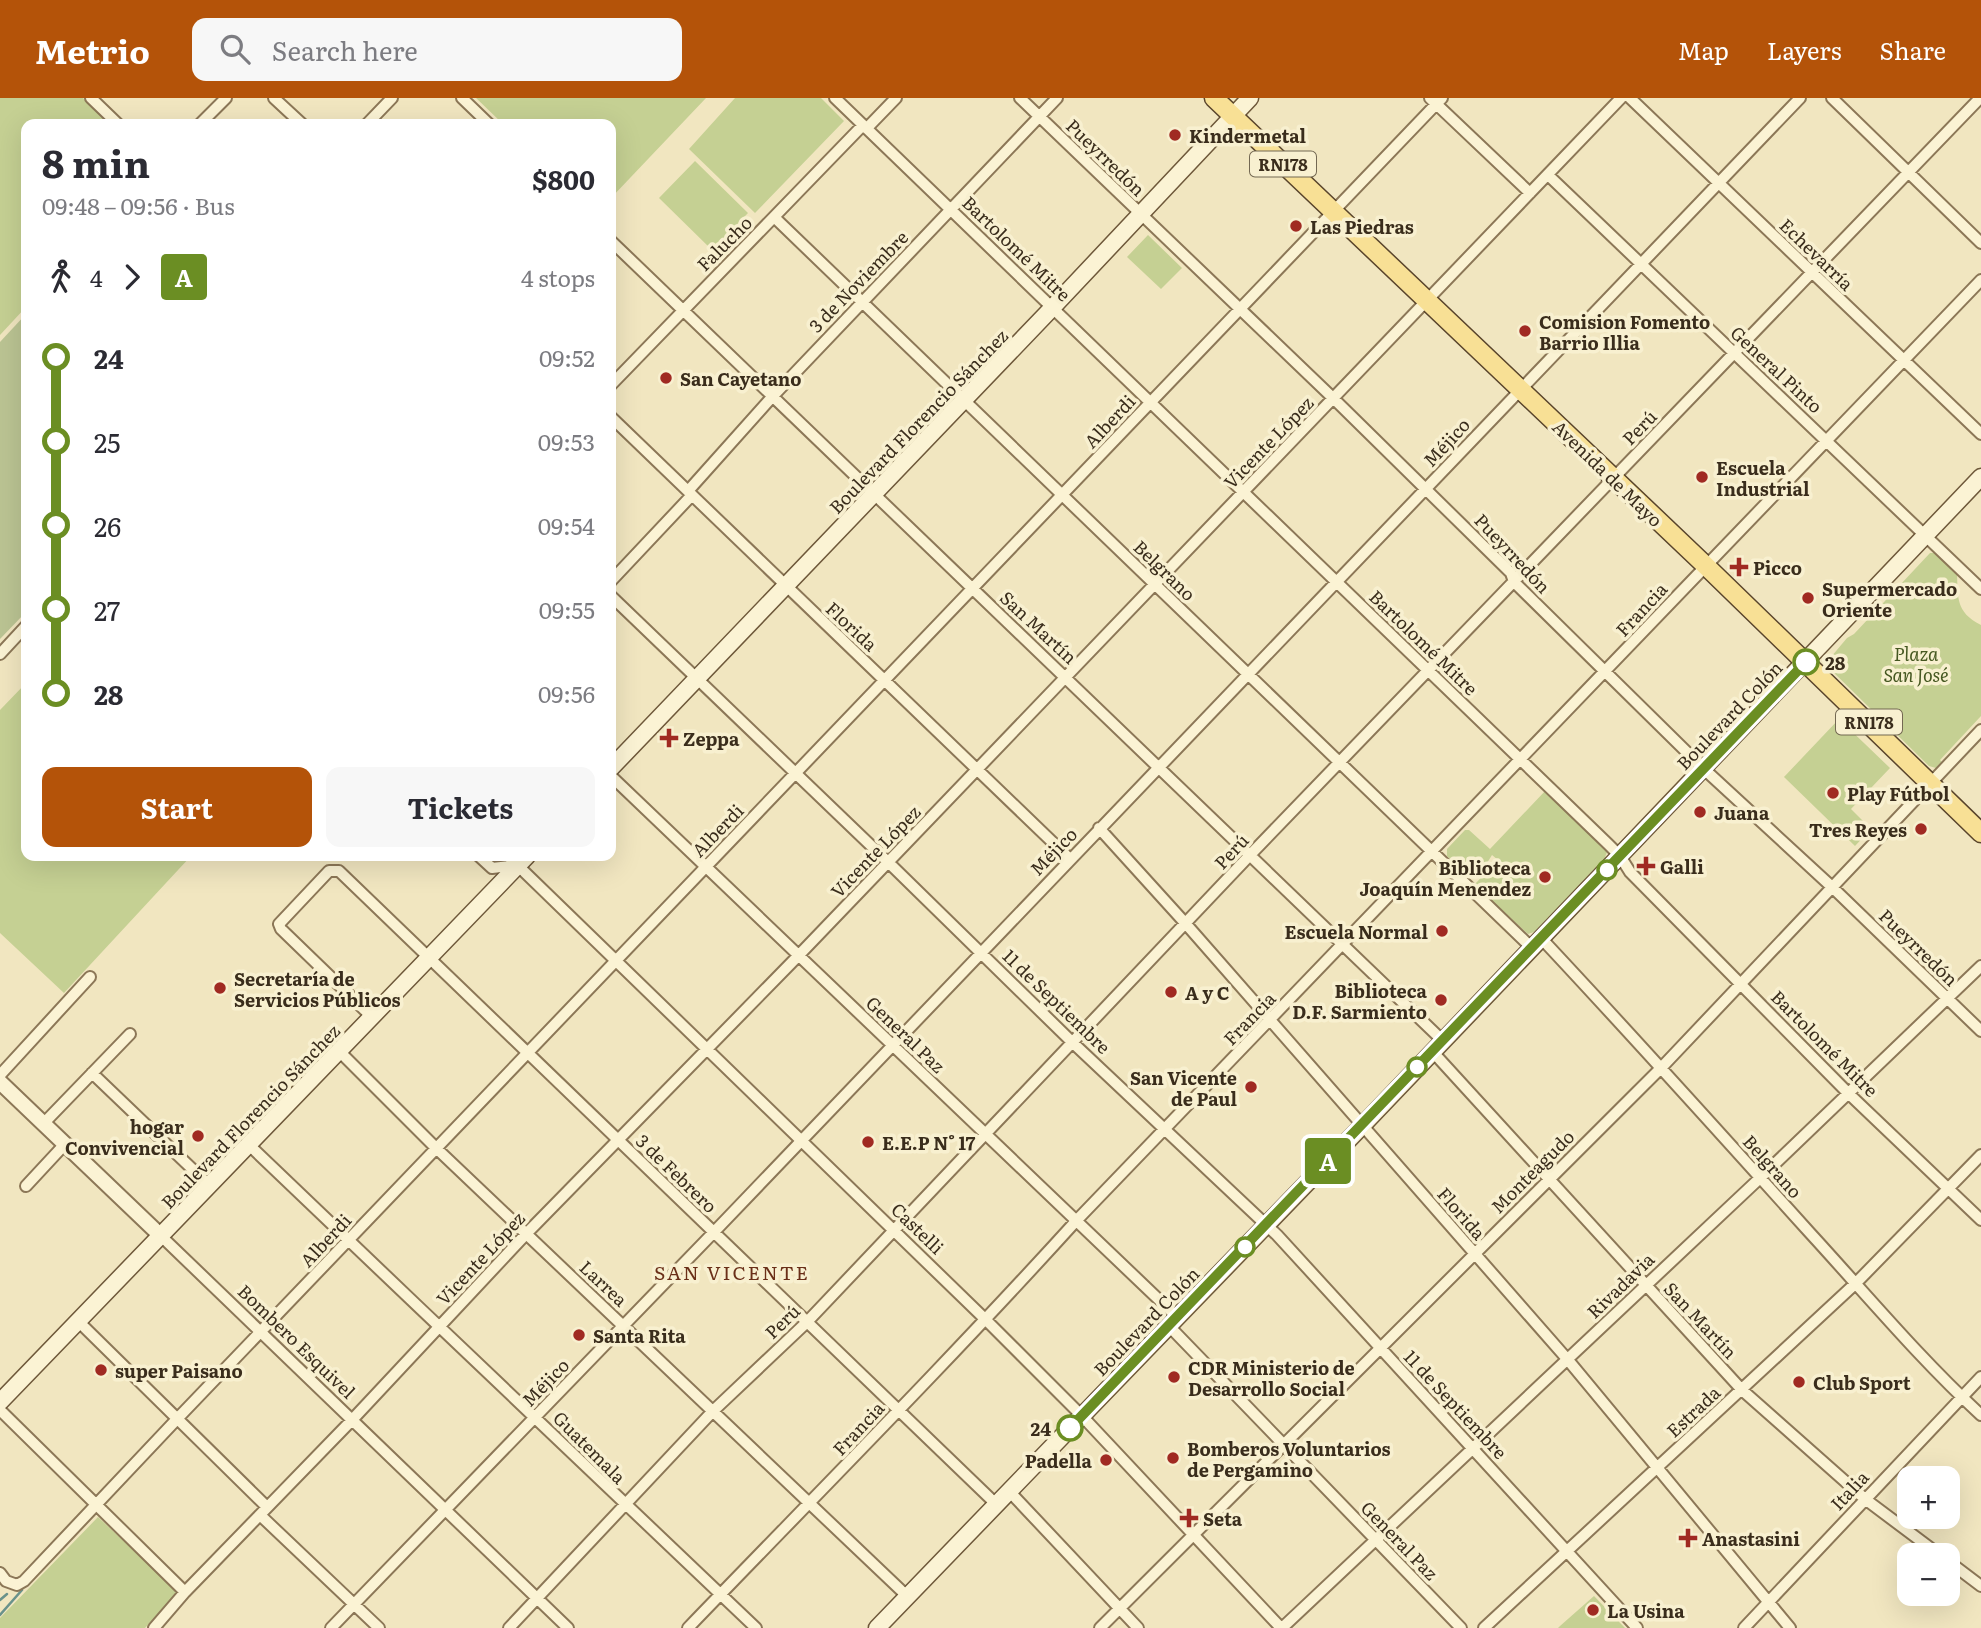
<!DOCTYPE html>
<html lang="en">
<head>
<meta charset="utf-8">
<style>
	:root { --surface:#fff; --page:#f7f7f7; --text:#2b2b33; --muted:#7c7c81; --accent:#b45309 }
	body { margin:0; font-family:Literata,serif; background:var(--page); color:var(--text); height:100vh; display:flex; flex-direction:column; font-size:26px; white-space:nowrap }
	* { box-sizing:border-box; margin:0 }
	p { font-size:23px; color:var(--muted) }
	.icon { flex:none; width:38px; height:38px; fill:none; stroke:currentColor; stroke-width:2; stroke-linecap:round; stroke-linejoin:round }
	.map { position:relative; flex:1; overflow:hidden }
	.side { position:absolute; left:21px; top:21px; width:595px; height:742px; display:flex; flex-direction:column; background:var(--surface); border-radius:14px; box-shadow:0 7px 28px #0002 }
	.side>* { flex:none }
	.badge { padding:0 14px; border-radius:5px; font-size:24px; line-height:46px }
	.controls { position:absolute; left:1897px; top:1368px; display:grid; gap:14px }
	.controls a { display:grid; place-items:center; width:63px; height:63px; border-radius:14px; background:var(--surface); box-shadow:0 7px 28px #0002; font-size:35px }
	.map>.badge { position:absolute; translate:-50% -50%; box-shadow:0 0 0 4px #fff }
	.legs { display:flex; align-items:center; gap:10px; height:77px; padding:0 21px; font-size:23px }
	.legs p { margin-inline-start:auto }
	.head { display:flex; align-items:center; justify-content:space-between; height:119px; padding:0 21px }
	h1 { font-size:38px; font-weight:700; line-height:52px }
	.action { display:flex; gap:14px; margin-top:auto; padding:14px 21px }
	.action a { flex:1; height:80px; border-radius:14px; background:var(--accent); color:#fff; font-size:28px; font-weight:700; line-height:80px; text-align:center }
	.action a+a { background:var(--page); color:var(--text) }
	ul { padding:0 21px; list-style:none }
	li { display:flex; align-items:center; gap:24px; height:84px; font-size:26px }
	li i { display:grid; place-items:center; width:10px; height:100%; margin:0 9px; background:currentColor }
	li i::after { content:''; width:18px; height:18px; margin:-9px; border:5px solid; border-radius:50%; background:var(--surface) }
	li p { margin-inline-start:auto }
	li:first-child i { background:linear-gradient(#0000 50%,currentColor 0) }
	li:last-child i { background:linear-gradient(currentColor 50%,#0000 0) }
	header { display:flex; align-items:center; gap:42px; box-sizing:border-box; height:98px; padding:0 35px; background:var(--accent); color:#fff }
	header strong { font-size:33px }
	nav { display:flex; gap:38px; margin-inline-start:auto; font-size:24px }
	.search { width:490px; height:63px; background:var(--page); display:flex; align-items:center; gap:18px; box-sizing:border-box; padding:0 24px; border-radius:14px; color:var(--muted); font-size:26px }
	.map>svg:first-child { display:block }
	.green { fill:#c5d093 }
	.cemetery { fill:#bbc493 }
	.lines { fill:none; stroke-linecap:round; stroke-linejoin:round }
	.stream { stroke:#6a928b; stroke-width:2.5 }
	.minor-casing { stroke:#8c7757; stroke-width:14 }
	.tertiary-casing { stroke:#8c7757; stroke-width:18 }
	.secondary-casing { stroke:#6e583a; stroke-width:19 }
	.primary-casing { stroke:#59442b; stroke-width:21 }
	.minor { stroke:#fbf3d4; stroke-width:10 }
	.tertiary { stroke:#fbf3d4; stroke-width:14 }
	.secondary { stroke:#fbf3d4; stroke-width:16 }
	.primary { stroke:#f8e095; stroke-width:18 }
	.line-1-casing { stroke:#fff; stroke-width:16 }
	.line-1 { stroke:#6b8e23; stroke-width:10 }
	.poi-dot { fill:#a02a22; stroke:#f8f0d0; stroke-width:2.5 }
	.stop-1-dot { fill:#fff; stroke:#6b8e23; stroke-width:3.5 }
	.labels { text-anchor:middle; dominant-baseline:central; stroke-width:7; stroke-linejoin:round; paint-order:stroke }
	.shield { fill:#f8f0d0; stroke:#736852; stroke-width:2 }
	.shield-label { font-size:16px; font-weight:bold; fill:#3a2d1c }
	.poi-label { font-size:18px; font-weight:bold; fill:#3a2d1c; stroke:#f8f0d0; text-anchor:start }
	.street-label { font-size:18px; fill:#3a2d1c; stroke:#f8f0d0 }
	.park-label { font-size:18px; font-style:italic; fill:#465821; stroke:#f8f0d0 }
	.stop-label { font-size:18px; font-weight:bold; fill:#3a2d1c; stroke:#f8f0d0; text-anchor:start }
	.neighbourhood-label { font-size:19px; letter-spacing:2px; fill:#6a2f18; stroke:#f8f0d0 }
</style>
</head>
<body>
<header>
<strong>Metrio</strong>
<div class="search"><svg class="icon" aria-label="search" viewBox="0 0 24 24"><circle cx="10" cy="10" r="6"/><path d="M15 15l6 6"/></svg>Search here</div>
<nav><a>Map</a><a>Layers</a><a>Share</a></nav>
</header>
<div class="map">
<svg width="1981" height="1530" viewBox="0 0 1981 1530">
	<rect width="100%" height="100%" fill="#f1e6c0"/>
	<path class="green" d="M 0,0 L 83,0 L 111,26 L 26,26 L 26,209 L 0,237 Z
		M 476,0 L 706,0 L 611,100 L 611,26 L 503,26 Z
		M 735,0 L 821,0 L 844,23 L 755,115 L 689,51 Z
		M 695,63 L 748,115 L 712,152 L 659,100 Z
		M 1148,137 L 1182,170 L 1161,191 L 1127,159 Z
		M 1930,455 L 1936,455 L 1957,475 C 1958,498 1955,514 1981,527 L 1981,618 L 1940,662 L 1942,664 L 1936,670 L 1929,668 L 1828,569 L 1826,565 L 1847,540 L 1854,536 Z
		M 26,585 L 26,758 L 191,758 L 64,895 L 0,835 L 0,612 Z
		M 1839,621 L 1890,670 L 1851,711 L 1871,731 L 1855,748 L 1784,679 Z
		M 1546,692 L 1603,747 L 1607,754 L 1604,762 L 1534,834 L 1528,836 L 1474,787 L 1498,762 L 1492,757 L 1482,773 L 1472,778 L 1465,775 L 1447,758 L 1447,751 L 1465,732 L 1469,732 L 1490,751 Z
		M 98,1419 L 178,1494 L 145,1530 L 0,1530 L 0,1520 Z
		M 1594,1498 L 1625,1530 L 1558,1530 L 1560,1528 Z"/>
	<path class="cemetery" d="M 26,216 L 26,514 L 0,541 L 0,244 Z"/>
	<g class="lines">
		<path class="stream" d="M 0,1502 L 7,1496
			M 0,1517 L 22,1492"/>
		<defs>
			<path id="minor" d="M 91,0 L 118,26
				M 274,0 L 302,26
				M 462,0 L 489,26
				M 835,0 L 1608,746 L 1620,758 L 1630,774 L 1849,996 L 1981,1122
				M 1020,0 L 1334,301 L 1511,475 L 1514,484 L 1704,671 L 1832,789 L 1981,933
				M 1430,0 L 1530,95
				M 1630,0 L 1981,336
				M 1832,0 L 1981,145
				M 200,26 L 226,0
				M 367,26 L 392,0
				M 867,30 L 896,0
				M 1548,77 L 1981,491
				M 774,119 L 1532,850
				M 611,143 L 1442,942
				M 611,287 L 863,27
				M 611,319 L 1070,761
				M 688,393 L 772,299 L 1057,0
				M 611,483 L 692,397
				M 611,498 L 888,764 L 1072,944 L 1277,1137 L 1637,1530
				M 0,556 L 26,528
				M 611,678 L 1177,1219
				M 1099,730 L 1186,826 L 1568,1262 L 1790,1530
				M 479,758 L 492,770 L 518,767
				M 508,758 L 986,1222 L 1082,1318 L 1281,1530
				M 1541,840 C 1632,937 1721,1036 1810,1135 C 1866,1196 1920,1261 1981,1317
				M 372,919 L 281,831 L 279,826 L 329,773 L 339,773 L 996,1406
				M 339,953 L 436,1050 L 907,1498
				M 1432,953 L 1742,1292 L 1865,1401 L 1941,1458
				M 92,975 L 210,1088
				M 0,977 L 90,879
				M 44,1025 L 130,936
				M 249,1047 C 418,1208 586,1370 756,1530
				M 26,1088 L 65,1046
				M 161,1138 L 568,1530
				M 78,1223 L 267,1409
				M 1169,1228 L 1461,1530
				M 0,1312 L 185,1494
				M 1009,1393 L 1138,1530
				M 260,1417 L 379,1530
				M 1948,1463 L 1981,1488
				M 0,1475 L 6,1483 L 17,1487 L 24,1483 L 177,1321 L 1442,0
				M 154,1530 L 185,1494 L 352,1322 L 526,1136 L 799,857 L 1621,0
				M 331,1530 L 714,1134 L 1800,0
				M 509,1530 L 713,1313 L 806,1225 L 1250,757 L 1980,0
				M 688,1530 C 818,1395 950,1262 1076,1123 L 1981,182
				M 1100,1530 L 1662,969 L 1981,632
				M 1282,1530 L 1760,1080 L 1981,868
				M 1484,1530 L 1856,1185 L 1981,1057
				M 1744,1530 L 1981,1279"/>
			<path id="tertiary" d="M 0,984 L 161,1138"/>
			<path id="secondary" d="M 611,670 L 1053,209 L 1250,0
				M 0,1304 L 527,758
				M 877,1530 L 1362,1028 L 1981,379"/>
			<path id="primary" d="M 1214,0 L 1706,468 L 1981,735"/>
		</defs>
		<use href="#minor" class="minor-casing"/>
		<use href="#tertiary" class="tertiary-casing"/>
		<use href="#secondary" class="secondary-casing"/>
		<use href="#primary" class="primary-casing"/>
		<use href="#minor" class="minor"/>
		<use href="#tertiary" class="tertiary"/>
		<use href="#secondary" class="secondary"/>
		<use href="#primary" class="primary"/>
	</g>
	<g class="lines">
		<defs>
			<path id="line-1" d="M 1070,1330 L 1806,564"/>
		</defs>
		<use href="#line-1" class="line-1-casing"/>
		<use href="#line-1" class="line-1"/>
	</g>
	<g class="poi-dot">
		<circle cx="1175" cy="37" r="7"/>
		<circle cx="1296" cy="128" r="7"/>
		<circle cx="1525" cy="233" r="7"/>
		<circle cx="666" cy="280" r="7"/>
		<circle cx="1702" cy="379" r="7"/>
		<path d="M1735.5 458.5h7v7h7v7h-7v7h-7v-7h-7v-7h7z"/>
		<circle cx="1808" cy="500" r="7"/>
		<path d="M665.5 629.5h7v7h7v7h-7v7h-7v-7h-7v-7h7z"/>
		<circle cx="1833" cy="695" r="7"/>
		<circle cx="1700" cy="714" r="7"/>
		<circle cx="1921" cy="731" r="7"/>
		<path d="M1642.5 757.5h7v7h7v7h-7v7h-7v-7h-7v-7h7z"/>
		<circle cx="1545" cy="779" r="7"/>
		<circle cx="1442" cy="833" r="7"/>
		<circle cx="220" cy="890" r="7"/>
		<circle cx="1171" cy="894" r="7"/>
		<circle cx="1441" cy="902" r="7"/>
		<circle cx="1251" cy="989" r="7"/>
		<circle cx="198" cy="1038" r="7"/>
		<circle cx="868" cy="1044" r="7"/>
		<circle cx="579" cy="1237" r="7"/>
		<circle cx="101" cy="1272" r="7"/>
		<circle cx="1174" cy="1279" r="7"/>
		<circle cx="1799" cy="1284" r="7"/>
		<circle cx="1173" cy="1360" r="7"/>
		<circle cx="1106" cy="1362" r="7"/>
		<path d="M1185.5 1409.5h7v7h7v7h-7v7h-7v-7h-7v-7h7z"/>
		<path d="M1684.5 1429.5h7v7h7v7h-7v7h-7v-7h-7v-7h7z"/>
		<circle cx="1593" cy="1512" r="7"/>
	</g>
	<g class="stop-1-dot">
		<circle cx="1806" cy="564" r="12"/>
		<circle cx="1607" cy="772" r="9"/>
		<circle cx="1417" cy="969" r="9"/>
		<circle cx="1245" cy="1149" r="9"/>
		<circle cx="1070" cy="1330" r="12"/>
	</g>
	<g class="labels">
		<g class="shield">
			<rect x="1250" y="53.5" width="66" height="25" rx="5"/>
			<rect x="1836" y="611.5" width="66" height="25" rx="5"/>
		</g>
		<g class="shield-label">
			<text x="1283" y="66">RN178</text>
			<text x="1869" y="624">RN178</text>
		</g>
		<g class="poi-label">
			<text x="1189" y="37">Kindermetal</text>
			<text x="1310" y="128">Las Piedras</text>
			<text x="1539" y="223">Comision Fomento<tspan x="1539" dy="21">Barrio Illia</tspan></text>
			<text x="680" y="280">San Cayetano</text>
			<text x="1716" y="369">Escuela<tspan x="1716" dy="21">Industrial</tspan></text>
			<text x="1753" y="469">Picco</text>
			<text x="1822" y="490">Supermercado<tspan x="1822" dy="21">Oriente</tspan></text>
			<text x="683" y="640">Zeppa</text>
			<text x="1847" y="695">Play Fútbol</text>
			<text x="1714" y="714">Juana</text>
			<text x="1907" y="731" text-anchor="end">Tres Reyes</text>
			<text x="1660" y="768">Galli</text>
			<text x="1531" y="769" text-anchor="end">Biblioteca<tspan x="1531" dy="21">Joaquín Menendez</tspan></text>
			<text x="1428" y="833" text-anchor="end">Escuela Normal</text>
			<text x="234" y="880">Secretaría de<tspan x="234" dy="21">Servicios Públicos</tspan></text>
			<text x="1427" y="892" text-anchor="end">Biblioteca<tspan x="1427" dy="21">D.F. Sarmiento</tspan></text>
			<text x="1185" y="894">A y C</text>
			<text x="1237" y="979" text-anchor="end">San Vicente<tspan x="1237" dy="21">de Paul</tspan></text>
			<text x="184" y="1028" text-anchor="end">hogar<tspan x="184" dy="21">Convivencial</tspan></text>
			<text x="882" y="1044">E.E.P N° 17</text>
			<text x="593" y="1237">Santa Rita</text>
			<text x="1188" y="1269">CDR Ministerio de<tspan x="1188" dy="21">Desarrollo Social</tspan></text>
			<text x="115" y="1272">super Paisano</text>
			<text x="1813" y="1284">Club Sport</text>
			<text x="1187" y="1350">Bomberos Voluntarios<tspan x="1187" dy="21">de Pergamino</tspan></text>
			<text x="1092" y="1362" text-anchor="end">Padella</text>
			<text x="1203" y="1420">Seta</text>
			<text x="1702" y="1440">Anastasini</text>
			<text x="1607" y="1512">La Usina</text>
		</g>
		<g class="street-label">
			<text transform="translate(1106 59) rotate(44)">Pueyrredón</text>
			<text transform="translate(724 145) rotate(-45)">Falucho</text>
			<text transform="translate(1017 150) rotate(44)">Bartolomé Mitre</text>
			<text transform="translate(1817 156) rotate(44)">Echevarría</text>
			<text transform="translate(858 183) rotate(-46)">3 de Noviembre</text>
			<text transform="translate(1777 271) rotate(43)">General Pinto</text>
			<text transform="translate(918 323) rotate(-46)">Boulevard Florencio Sánchez</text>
			<text transform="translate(1109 323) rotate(-47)">Alberdi</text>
			<text transform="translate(1639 329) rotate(-46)">Perú</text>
			<text transform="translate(1268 344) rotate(-46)">Vicente López</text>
			<text transform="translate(1446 344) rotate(-47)">Méjico</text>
			<text transform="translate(1608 375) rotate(44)">Avenida de Mayo</text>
			<text transform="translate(1513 455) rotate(47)">Pueyrredón</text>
			<text transform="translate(1165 472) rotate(44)">Belgrano</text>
			<text transform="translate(1641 511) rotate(-47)">Francia</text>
			<text transform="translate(852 528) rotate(43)">Florida</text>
			<text transform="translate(1039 529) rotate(43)">San Martín</text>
			<text transform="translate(1424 544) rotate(44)">Bartolomé Mitre</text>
			<text transform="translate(1729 617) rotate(-46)">Boulevard Colón</text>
			<text transform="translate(717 732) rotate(-46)">Alberdi</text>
			<text transform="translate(875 753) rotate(-46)">Vicente López</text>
			<text transform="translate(1053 753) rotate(-46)">Méjico</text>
			<text transform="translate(1231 753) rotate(-47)">Perú</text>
			<text transform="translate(1919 849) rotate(44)">Pueyrredón</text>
			<text transform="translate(1057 903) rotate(44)">11 de Septiembre</text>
			<text transform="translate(1249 920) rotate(-46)">Francia</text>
			<text transform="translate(906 936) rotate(44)">General Paz</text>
			<text transform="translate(1825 945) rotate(45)">Bartolomé Mitre</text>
			<text transform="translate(250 1018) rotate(-46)">Boulevard Florencio Sánchez</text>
			<text transform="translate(1773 1068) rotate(48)">Belgrano</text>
			<text transform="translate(1532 1073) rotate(-45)">Monteagudo</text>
			<text transform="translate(677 1075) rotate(44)">3 de Febrero</text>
			<text transform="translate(1462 1115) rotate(49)">Florida</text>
			<text transform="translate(918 1130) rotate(44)">Castelli</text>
			<text transform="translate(325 1142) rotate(-47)">Alberdi</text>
			<text transform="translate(480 1160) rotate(-47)">Vicente López</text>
			<text transform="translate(604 1185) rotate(43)">Larrea</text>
			<text transform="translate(1620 1187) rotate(-44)">Rivadavia</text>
			<text transform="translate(1701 1222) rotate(47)">San Martín</text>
			<text transform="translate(782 1223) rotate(-44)">Perú</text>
			<text transform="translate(1146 1223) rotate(-46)">Boulevard Colón</text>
			<text transform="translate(297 1243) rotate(44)">Bombero Esquivel</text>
			<text transform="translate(545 1284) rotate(-46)">Méjico</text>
			<text transform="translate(1456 1306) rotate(47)">11 de Septiembre</text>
			<text transform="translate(1693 1313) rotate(-43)">Estrada</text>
			<text transform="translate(858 1330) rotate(-47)">Francia</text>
			<text transform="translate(590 1349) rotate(45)">Guatemala</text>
			<text transform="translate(1849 1392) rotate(-47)">Italia</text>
			<text transform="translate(1400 1442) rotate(46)">General Paz</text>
		</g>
		<g class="park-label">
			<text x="1916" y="555">Plaza<tspan x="1916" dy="21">San José</tspan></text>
		</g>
		<g class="stop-label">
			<text x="1825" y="564">28</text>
			<text x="1051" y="1330" text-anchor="end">24</text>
		</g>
		<g class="neighbourhood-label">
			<text x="732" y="1174">SAN VICENTE</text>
		</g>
	</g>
</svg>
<div class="controls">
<a>+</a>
<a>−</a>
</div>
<b class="badge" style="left:1328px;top:1063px;background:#6b8e23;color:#fff">A</b>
<section class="side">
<div class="head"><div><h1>8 min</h1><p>09:48 – 09:56 · Bus</p></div><b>$800</b></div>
<div class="legs"><svg class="icon" aria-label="walk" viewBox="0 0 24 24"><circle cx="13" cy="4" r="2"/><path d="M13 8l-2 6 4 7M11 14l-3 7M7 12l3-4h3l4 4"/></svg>4<svg class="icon" aria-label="forward" viewBox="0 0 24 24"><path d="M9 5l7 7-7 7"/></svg><b class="badge" style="background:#6b8e23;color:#fff">A</b><p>4 stops</p></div>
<ul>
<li><i style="color:#6b8e23"></i><b>24</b><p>09:52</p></li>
<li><i style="color:#6b8e23"></i><span>25</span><p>09:53</p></li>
<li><i style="color:#6b8e23"></i><span>26</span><p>09:54</p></li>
<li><i style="color:#6b8e23"></i><span>27</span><p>09:55</p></li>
<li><i style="color:#6b8e23"></i><b>28</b><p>09:56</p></li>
</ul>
<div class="action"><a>Start</a><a>Tickets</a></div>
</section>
</div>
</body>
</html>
